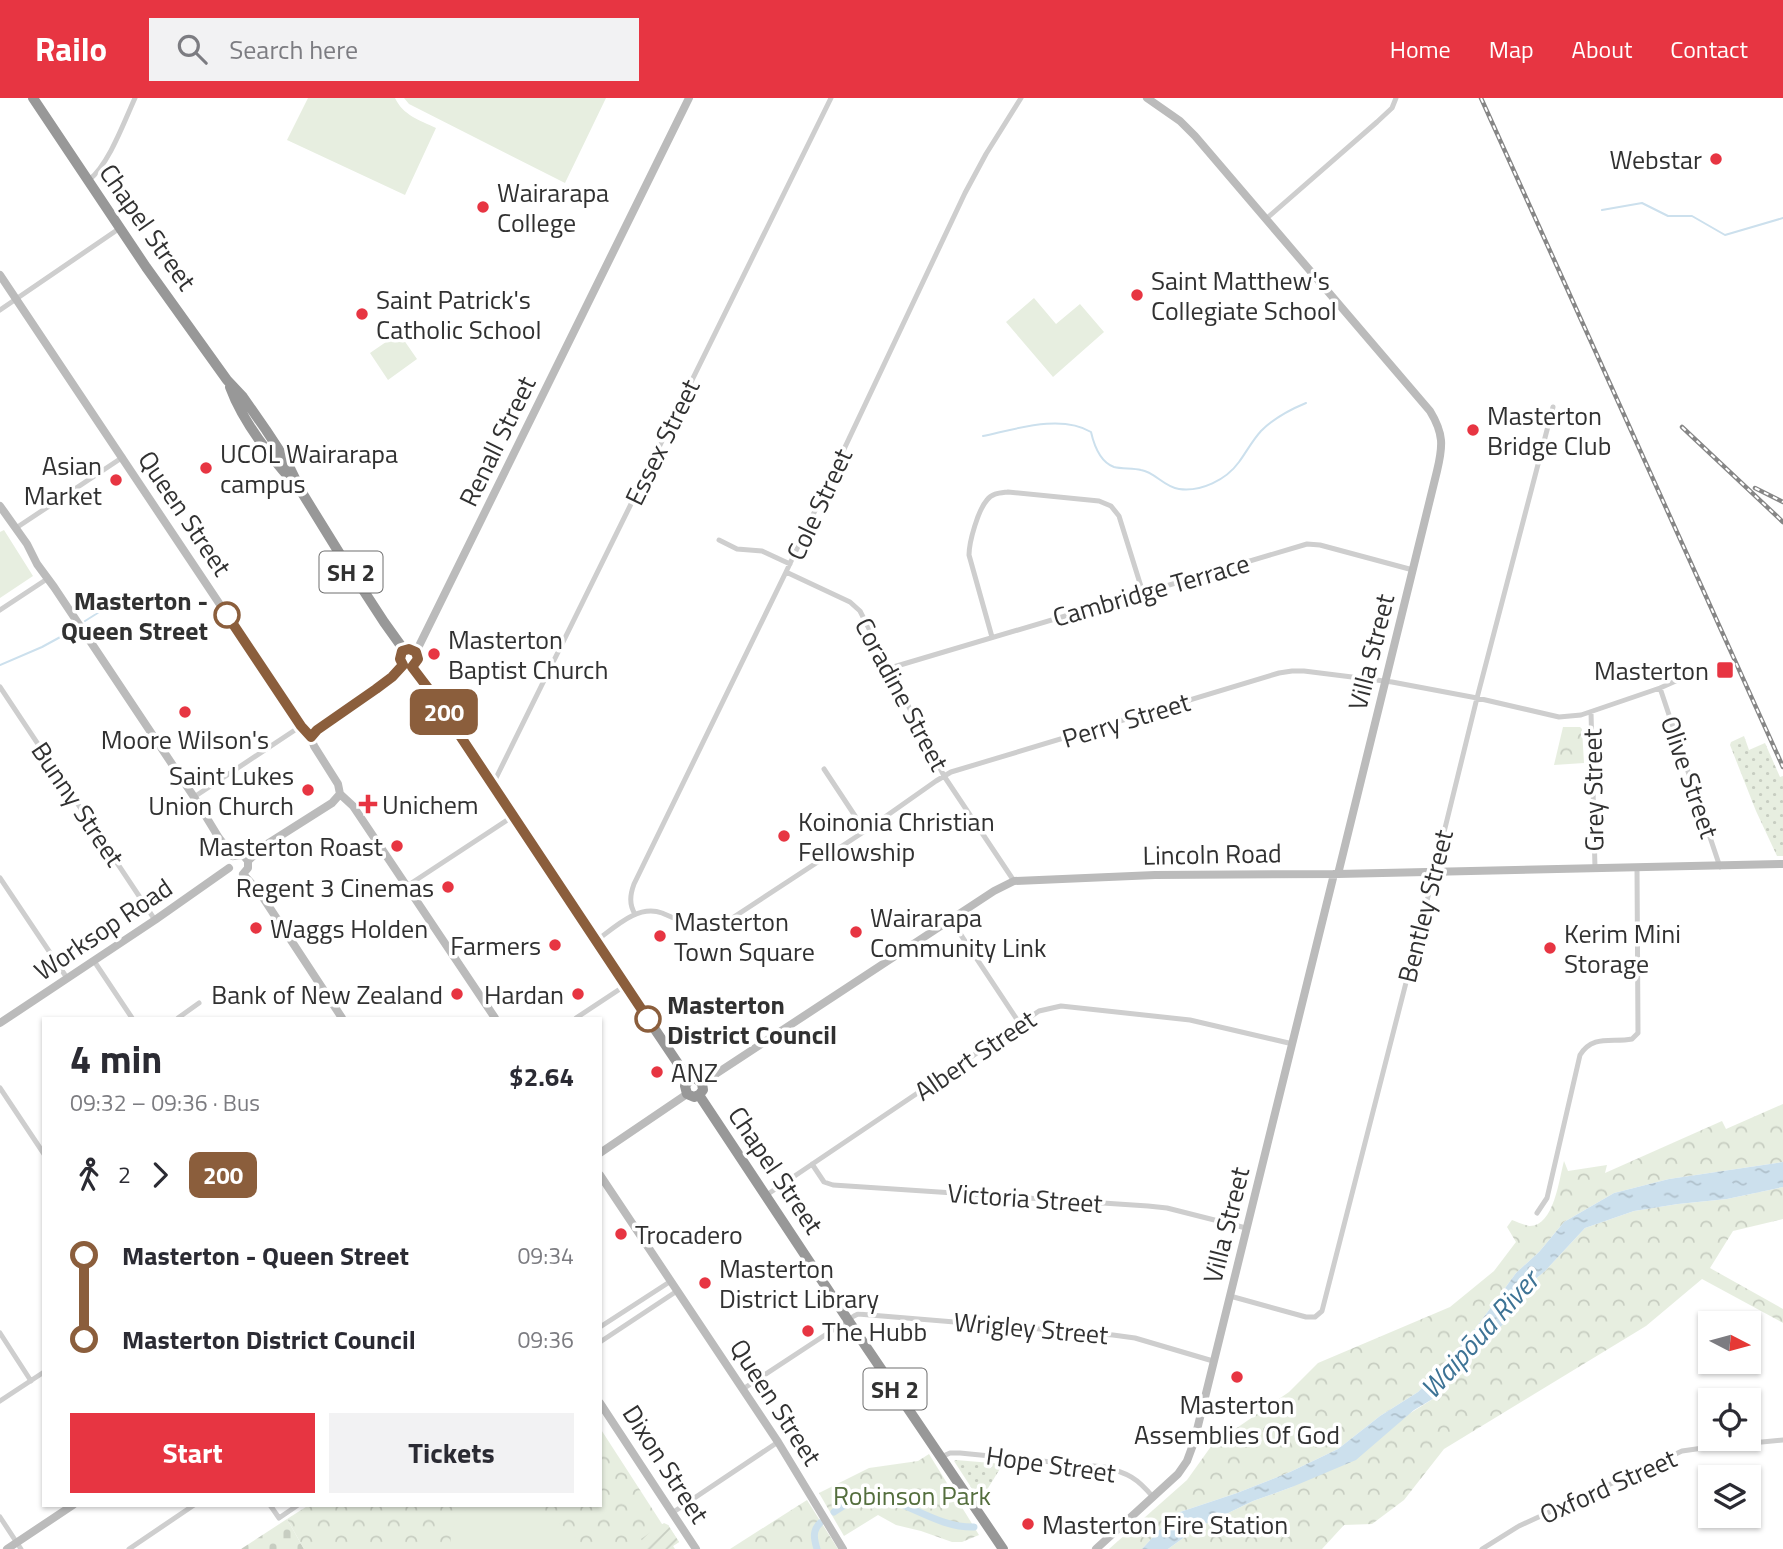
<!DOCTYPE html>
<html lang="en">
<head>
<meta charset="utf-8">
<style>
	:root { --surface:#fff; --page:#f2f2f3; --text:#2b2b33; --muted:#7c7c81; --accent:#e73542 }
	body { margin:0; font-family:"Titillium Web",sans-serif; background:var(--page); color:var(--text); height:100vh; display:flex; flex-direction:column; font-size:26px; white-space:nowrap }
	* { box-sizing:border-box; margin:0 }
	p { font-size:23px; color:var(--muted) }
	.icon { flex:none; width:38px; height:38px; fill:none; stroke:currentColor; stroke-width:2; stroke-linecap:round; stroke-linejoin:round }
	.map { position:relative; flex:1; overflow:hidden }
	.side { position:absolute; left:42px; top:919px; width:560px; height:490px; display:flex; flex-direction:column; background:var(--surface); border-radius:0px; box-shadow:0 2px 5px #0004 }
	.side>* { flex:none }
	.badge { padding:0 14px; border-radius:10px; font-size:24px; line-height:46px }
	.needle { width:46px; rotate:96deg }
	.tools { position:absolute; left:1698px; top:1213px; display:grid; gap:14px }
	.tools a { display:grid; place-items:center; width:63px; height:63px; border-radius:0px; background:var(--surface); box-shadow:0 2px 5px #0004; font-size:35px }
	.map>.badge { position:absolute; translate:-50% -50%; box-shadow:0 0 0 4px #fff }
	.legs { display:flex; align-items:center; gap:10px; height:77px; padding:0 28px; font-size:23px }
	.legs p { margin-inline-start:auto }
	.overview { display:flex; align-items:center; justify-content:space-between; height:119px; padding:0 28px }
	h1 { font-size:38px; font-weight:700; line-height:52px }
	.primary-button { display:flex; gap:14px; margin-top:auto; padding:14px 28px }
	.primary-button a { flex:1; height:80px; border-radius:0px; background:var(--accent); color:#fff; font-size:28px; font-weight:700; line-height:80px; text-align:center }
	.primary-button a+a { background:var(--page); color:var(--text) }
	ul { padding:0 28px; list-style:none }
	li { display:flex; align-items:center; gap:24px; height:84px; font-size:26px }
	li i { display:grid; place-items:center; width:10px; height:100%; margin:0 9px; background:currentColor }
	li i::after { content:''; width:18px; height:18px; margin:-9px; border:5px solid; border-radius:50%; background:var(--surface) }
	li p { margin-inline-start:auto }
	li:first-child i { background:linear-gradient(#0000 50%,currentColor 0) }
	li:last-child i { background:linear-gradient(currentColor 50%,#0000 0) }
	header { display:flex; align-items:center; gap:42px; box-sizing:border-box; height:98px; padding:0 35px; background:var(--accent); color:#fff }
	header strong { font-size:33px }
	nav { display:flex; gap:38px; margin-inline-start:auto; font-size:24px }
	.search { width:490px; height:63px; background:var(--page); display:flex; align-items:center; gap:18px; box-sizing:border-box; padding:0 24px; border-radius:0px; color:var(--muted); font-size:26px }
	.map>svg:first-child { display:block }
	.grass { fill:url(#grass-dots) }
	.cemetery { fill:url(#cemetery-stones) }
	.park { fill:url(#park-crowns) }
	.garden { fill:url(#garden-furrows) }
	.pitch { fill:#e7eee0 }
	.water { fill:url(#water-ripples) }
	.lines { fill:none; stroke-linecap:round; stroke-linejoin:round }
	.stream { stroke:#cce0ed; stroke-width:2 }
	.canal { stroke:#cce0ed; stroke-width:7 }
	.street { stroke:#cecece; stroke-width:5 }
	.secondary { stroke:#bbb; stroke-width:8 }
	.highway { stroke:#989898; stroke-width:10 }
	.rail-casing { stroke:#868686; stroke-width:4.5 }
	.rail { stroke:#fff; stroke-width:2; stroke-dasharray:5; stroke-linecap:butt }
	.line-1-casing { stroke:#fff; stroke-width:16 }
	.line-1 { stroke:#8b5e3c; stroke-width:10 }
	.poi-dot { fill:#e73542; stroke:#fff; stroke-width:2.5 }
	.stop-1-dot { fill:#fff; stroke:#8b5e3c; stroke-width:3.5 }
	.labels { text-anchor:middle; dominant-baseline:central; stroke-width:7; stroke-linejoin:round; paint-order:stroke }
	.shield { fill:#fff; stroke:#6f6f6f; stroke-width:2 }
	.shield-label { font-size:24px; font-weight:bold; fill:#313131 }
	.poi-label { font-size:26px; fill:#313131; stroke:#fff; text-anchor:start }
	.street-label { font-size:26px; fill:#313131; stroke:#fff }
	.stop-label { font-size:26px; font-weight:bold; fill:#313131; stroke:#fff; text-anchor:end }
	.park-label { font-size:26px; fill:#546e3d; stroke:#fff }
	.water-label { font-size:28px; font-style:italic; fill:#3d7395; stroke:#fff }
</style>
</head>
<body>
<header>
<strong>Railo</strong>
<div class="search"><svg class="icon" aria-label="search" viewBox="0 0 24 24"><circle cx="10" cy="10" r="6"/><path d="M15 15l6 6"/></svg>Search here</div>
<nav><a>Home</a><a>Map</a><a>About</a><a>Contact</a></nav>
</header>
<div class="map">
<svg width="1783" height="1451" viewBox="0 0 1783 1451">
	<defs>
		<pattern id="grass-dots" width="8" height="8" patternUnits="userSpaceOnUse" patternTransform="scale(1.75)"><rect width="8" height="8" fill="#e7eee0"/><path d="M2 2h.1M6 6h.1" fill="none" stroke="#c7cdc1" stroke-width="1.8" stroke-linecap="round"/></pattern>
		<pattern id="cemetery-stones" width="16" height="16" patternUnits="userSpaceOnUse" patternTransform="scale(1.75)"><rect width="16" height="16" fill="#e7eee0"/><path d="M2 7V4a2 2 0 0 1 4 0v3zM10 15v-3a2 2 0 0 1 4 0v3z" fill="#c7cdc1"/></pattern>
		<pattern id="park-crowns" width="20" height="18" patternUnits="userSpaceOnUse" patternTransform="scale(1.75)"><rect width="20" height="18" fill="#e7eee0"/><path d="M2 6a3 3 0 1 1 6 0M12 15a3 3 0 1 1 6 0" fill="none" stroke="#c7cdc1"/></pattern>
		<pattern id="garden-furrows" width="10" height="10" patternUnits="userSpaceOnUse" patternTransform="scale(1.75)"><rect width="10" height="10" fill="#e7eee0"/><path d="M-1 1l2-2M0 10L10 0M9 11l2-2" fill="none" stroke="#c7cdc1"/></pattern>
		<pattern id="water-ripples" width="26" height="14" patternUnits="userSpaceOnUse" patternTransform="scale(1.75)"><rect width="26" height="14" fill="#cce0ed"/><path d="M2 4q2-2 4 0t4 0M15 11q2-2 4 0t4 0" fill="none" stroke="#b0c1cc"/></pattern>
	</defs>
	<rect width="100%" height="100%" fill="#fff"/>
	<path class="grass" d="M 1744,638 L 1749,652 L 1765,645 L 1780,679 L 1783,678 L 1783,758 L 1777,758 L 1756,713 L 1730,647 L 1731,644 Z
		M 956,1362 L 1003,1366 L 980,1403 L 954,1363 Z"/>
	<path class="cemetery" d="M 287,1421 L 304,1451 L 241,1451 Z"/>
	<path class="park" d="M 1563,629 L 1580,629 L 1582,631 L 1584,665 L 1554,667 Z
		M 1783,1006 L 1783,1064 L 1669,1081 L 1614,1095 L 1564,1124 L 1539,1154 L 1516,1175 L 1478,1227 L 1448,1263 L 1418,1294 L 1380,1318 L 1338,1351 L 1290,1374 L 1237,1395 L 1174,1416 L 1142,1451 L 1109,1451 L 1187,1382 L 1212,1347 L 1289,1294 L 1318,1265 L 1450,1209 L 1494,1173 L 1516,1144 L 1507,1129 L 1512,1122 C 1517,1124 1524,1127 1529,1128 C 1554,1129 1559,1081 1564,1063 L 1568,1073 L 1607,1067 L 1605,1075 L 1722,1023 L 1726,1031 Z
		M 1783,1089 L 1783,1121 L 1733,1133 L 1710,1170 L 1783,1211 L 1783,1225 L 1702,1181 L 1646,1228 L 1444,1351 L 1404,1402 L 1372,1426 L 1344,1427 L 1322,1451 L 1168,1451 L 1197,1430 L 1253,1403 L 1292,1389 L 1436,1299 L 1507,1222 L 1515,1203 L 1526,1189 L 1545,1173 L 1585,1130 L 1634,1113 L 1678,1106 L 1727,1101 Z
		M 600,1330 L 662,1426 L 668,1427 L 679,1444 L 673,1448 L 675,1451 L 304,1451 L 287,1421 L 309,1407 L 600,1407 Z
		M 929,1356 L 979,1437 L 962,1444 L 952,1444 L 921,1433 L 896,1427 L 878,1417 L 844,1438 L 819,1395 L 869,1370 L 918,1363 Z
		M 807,1402 L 838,1451 L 730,1451 Z"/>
	<path class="garden" d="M 664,1425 L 668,1427 L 679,1444 L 668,1451 L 647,1451 L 641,1441 Z"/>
	<path class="pitch" d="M 308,0 L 395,0 C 403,17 419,22 436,30 L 405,97 L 287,42 Z
		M 404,0 L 606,0 L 565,85 L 409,6 Z
		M 1034,200 L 1056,226 L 1080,206 L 1104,234 L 1053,279 L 1006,224 Z
		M 399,235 L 417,261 L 388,282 L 370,255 Z
		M 4,432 L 33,478 L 0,500 L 0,434 Z
		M 473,1407 C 489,1407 507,1405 523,1407 C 545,1410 572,1433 584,1451 L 451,1451 C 448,1433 457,1416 473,1407 Z"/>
	<path class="water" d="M 1783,1064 L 1783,1089 L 1727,1101 L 1678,1106 L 1634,1113 L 1585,1130 L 1545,1173 L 1526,1189 L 1515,1203 L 1507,1222 L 1436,1299 L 1414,1312 L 1356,1362 L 1292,1389 L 1253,1403 L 1197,1430 L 1168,1451 L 1142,1451 L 1174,1416 L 1237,1395 L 1290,1374 L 1338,1351 L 1380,1318 L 1418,1294 L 1448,1263 L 1478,1227 L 1516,1175 L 1539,1154 L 1564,1124 L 1614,1095 L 1669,1081 Z"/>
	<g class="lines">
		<path class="stream" d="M 1602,112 L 1642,105 L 1668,118 L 1692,118 L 1725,137 L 1783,120
			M 983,338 C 1016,331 1061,316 1091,334 C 1094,347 1100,364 1114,369 C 1122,371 1133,370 1141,372 C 1155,374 1164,389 1179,391 C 1201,394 1226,382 1239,364 C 1247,353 1252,343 1261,333 C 1274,320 1289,312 1306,305
			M 85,523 L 123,499 L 132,499
			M 0,567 L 42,549 L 75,531"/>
		<path class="canal" d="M 834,1414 C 887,1375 920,1430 974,1429
			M 817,1451 C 814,1441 812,1433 820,1425"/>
		<path class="street" d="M 89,82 C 109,66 124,24 135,0
			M 1266,121 L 1377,24 L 1392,10 L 1396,0
			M 0,212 L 120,130
			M 16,430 L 123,359
			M 719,442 L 737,451 L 762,453 L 790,466
			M 786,474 L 850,504 L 860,513 L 944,678 L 1014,783
			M 0,512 L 47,481
			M 992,539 L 969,457 C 969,444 978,412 987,402 C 992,395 1000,395 1008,394 L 1099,403 L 1111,408 L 1119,418 L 1143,495
			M 890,570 L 1307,446 L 1320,447 L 1413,472
			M 0,589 L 155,822
			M 1660,590 L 1720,769
			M 1591,614 L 1595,770
			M 824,671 L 865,733
			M 490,685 L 496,680 L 831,0
			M 194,699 L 301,628
			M 0,780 L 67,880
			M 407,788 L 512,719
			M 635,816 C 629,806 630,797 634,786 L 786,474 L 965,95 L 986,56 L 1021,0
			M 951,822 L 1020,926
			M 596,843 C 615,829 638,806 662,815 L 704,833 L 714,832 L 865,733 L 936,683 L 951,674 L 1279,575 L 1292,573 L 1304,573 L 1392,584 L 1477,600 L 1559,619 L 1581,617 L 1660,590 L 1705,570
			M 94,863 L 132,920
			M 178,920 L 199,905
			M 576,920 L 626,887
			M 0,990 L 44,1056
			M 812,1066 L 824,1084 L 833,1087 L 1148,1108 L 1167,1110 L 1246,1130
			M 765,1098 L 1039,913 L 1061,908 L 1190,922 L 1293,946
			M 1537,1115 L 1547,1100 L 1580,957 C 1593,936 1612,945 1632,941 L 1638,935 L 1637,770
			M 1230,1198 L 1306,1219 L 1315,1219 L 1322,1213 L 1432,783 L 1477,600 L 1553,309
			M 600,1229 L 671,1183
			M 0,1235 L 31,1283
			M 600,1244 L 677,1193
			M 743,1291 L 854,1218 L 858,1216 L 1113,1237 L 1135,1240 L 1213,1263
			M 0,1303 L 44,1274
			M 941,1359 L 950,1355 L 960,1355 L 1104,1369 C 1128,1375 1137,1380 1153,1399
			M 270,1407 L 279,1420 L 298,1407
			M 672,1415 L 778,1344
			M 0,1419 L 21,1451
			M 129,1451 L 194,1407
			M 1482,1451 L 1519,1428 L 1682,1353 L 1710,1349 L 1783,1342"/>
		<path class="secondary" d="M 1147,0 L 1180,23 L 1195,38 L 1430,313 C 1444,336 1443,348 1437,373 L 1338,776
			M 0,177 L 301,628 L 311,639 L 314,648 L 338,686 L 340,696 L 353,708 L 495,920
			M 0,408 L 27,446 L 37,466 L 54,489 L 194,699 L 219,740 L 233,758
			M 416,554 L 689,0
			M 311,639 L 317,632 L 376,591 L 392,579 L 403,567
			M 233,758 L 243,757 L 248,763 L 248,770 L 243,776
			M 248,763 L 261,750 L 332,705 L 340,696
			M 243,776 L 260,795 L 342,920
			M 0,925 L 155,822 L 229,770
			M 702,985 L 994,793 L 1014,783 L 1155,777 L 1338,776 L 1783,766
			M 600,1055 L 687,996
			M 600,1077 L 778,1344 L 843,1451
			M 600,1305 L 696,1451
			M 7,1451 L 73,1407
			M 1096,1451 L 1178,1376 L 1187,1363 L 1194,1344 L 1334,776"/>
		<path class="highway" d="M 33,0 L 146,169 L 227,282 L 243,299 L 266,332 L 287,364 L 301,393 L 343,461 L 384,524 L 404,552
			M 230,289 C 242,322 269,357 292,383
			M 404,552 L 412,551 L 417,556 L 417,564 L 412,569
			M 404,552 L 400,557 L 400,564 L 404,568 L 412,569
			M 412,569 L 431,594 L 512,719 L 689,982
			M 689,982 L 695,980 L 702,985 L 703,992 L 699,997
			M 689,982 L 685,988 L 687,996 L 694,999 L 699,997
			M 699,997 L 848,1222 L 1003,1451"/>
		<defs>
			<path id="rail" d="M 1481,0 L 1783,669
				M 1682,329 L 1783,424
				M 1755,390 L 1783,404"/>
		</defs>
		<use href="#rail" class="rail-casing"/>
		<use href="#rail" class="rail"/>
	</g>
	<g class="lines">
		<defs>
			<path id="line-1" d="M 227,517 L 301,628 L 311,639 L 317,632 L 376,591 L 392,579 L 403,567 L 400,561 L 402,553 L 409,551 L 416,554 L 418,561 L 412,569 L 431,594 L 648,921"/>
		</defs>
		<use href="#line-1" class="line-1-casing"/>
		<use href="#line-1" class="line-1"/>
	</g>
	<g class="poi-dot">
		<circle cx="1716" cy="61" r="7"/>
		<circle cx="483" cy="109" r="7"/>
		<circle cx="1137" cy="197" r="7"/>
		<circle cx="362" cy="216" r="7"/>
		<circle cx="1473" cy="332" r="7"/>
		<circle cx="206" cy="370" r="7"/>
		<circle cx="116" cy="382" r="7"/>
		<circle cx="434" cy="556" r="7"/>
		<rect x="1716" y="563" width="18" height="18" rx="3.5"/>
		<circle cx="185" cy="614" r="7"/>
		<circle cx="308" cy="692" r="7"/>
		<path d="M364.5 695.5h7v7h7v7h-7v7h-7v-7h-7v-7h7z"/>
		<circle cx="784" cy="738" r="7"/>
		<circle cx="397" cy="748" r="7"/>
		<circle cx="448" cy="789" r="7"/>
		<circle cx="256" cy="830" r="7"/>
		<circle cx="856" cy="834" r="7"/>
		<circle cx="660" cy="838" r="7"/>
		<circle cx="555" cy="847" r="7"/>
		<circle cx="1550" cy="850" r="7"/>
		<circle cx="457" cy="896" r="7"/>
		<circle cx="578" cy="896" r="7"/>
		<circle cx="657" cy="974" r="7"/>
		<circle cx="621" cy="1136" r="7"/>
		<circle cx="705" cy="1185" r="7"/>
		<circle cx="808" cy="1233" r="7"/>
		<circle cx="1237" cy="1279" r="7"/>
		<circle cx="1028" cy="1426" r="7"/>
	</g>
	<g class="stop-1-dot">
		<circle cx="227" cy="517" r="12"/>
		<circle cx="648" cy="921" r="12"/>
	</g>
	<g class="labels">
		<g class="shield">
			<rect x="319.5" y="453.5" width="63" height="41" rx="5"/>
			<rect x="863.5" y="1270.5" width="63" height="41" rx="5"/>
		</g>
		<g class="shield-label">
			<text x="351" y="474">SH 2</text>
			<text x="895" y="1291">SH 2</text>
		</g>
		<g class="poi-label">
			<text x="1702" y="61" text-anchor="end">Webstar</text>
			<text x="497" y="94">Wairarapa<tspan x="497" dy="30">College</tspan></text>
			<text x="1151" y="182">Saint Matthew's<tspan x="1151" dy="30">Collegiate School</tspan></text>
			<text x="376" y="201">Saint Patrick's<tspan x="376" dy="30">Catholic School</tspan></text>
			<text x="1487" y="317">Masterton<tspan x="1487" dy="30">Bridge Club</tspan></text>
			<text x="220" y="355">UCOL Wairarapa<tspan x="220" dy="30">campus</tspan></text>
			<text x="102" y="367" text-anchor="end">Asian<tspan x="102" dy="30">Market</tspan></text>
			<text x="448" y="541">Masterton<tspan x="448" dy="30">Baptist Church</tspan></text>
			<text x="1709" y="572" text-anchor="end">Masterton</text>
			<text x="185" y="641" text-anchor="middle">Moore Wilson's</text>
			<text x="294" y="677" text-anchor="end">Saint Lukes<tspan x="294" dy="30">Union Church</tspan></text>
			<text x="382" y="706">Unichem</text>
			<text x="798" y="723">Koinonia Christian<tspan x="798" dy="30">Fellowship</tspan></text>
			<text x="383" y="748" text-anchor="end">Masterton Roast</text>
			<text x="434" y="789" text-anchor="end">Regent 3 Cinemas</text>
			<text x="870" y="819">Wairarapa<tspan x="870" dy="30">Community Link</tspan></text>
			<text x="674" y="823">Masterton<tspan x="674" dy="30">Town Square</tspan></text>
			<text x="270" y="830">Waggs Holden</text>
			<text x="1564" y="835">Kerim Mini<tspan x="1564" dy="30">Storage</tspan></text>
			<text x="541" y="847" text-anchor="end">Farmers</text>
			<text x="443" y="896" text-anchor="end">Bank of New Zealand</text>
			<text x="564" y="896" text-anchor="end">Hardan</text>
			<text x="671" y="974">ANZ</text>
			<text x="635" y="1136">Trocadero</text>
			<text x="719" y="1170">Masterton<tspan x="719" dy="30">District Library</tspan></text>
			<text x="822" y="1233">The Hubb</text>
			<text x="1237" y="1306" text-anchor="middle">Masterton<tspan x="1237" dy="30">Assemblies Of God</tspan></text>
			<text x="1042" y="1426">Masterton Fire Station</text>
		</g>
		<g class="street-label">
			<text transform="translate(148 129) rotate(55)">Chapel Street</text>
			<text transform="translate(497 343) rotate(-64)">Renall Street</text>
			<text transform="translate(662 344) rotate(-64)">Essex Street</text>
			<text transform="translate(819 406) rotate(-65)">Cole Street</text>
			<text transform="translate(185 415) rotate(56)">Queen Street</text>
			<text transform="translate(1151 492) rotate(-16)">Cambridge Terrace</text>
			<text transform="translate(1371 554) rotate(-76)">Villa Street</text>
			<text transform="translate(902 596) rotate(62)">Coradine Street</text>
			<text transform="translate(1126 622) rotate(-17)">Perry Street</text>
			<text transform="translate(1690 679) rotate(71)">Olive Street</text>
			<text transform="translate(1593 692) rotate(-91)">Grey Street</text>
			<text transform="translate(78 706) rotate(56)">Bunny Street</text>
			<text transform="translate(1212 756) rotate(-1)">Lincoln Road</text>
			<text transform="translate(1425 808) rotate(-76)">Bentley Street</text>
			<text transform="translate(103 831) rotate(-34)">Worksop Road</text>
			<text transform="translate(975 957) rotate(-34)">Albert Street</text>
			<text transform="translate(776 1072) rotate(56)">Chapel Street</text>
			<text transform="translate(1025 1100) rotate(4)">Victoria Street</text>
			<text transform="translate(1226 1127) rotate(-76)">Villa Street</text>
			<text transform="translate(1031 1230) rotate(5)">Wrigley Street</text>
			<text transform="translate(776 1304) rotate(57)">Queen Street</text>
			<text transform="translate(666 1366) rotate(57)">Dixon Street</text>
			<text transform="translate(1051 1366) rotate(8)">Hope Street</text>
			<text transform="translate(1608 1388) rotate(-24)">Oxford Street</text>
		</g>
		<g class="stop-label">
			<text x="208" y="502">Masterton -<tspan x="208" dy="30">Queen Street</tspan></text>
			<text x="667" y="906" text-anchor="start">Masterton<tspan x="667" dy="30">District Council</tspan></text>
		</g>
		<g class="park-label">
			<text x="912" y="1397">Robinson Park</text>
		</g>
		<g class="water-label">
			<text transform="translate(1479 1236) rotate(-48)">Waipōua River</text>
		</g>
	</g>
</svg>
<div class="tools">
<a><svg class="needle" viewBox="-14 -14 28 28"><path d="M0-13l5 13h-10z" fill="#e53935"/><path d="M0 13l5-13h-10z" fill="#7c7c81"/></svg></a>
<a><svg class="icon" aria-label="locate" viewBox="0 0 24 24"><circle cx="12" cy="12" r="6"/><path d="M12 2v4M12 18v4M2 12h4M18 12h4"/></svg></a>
<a><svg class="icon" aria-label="layers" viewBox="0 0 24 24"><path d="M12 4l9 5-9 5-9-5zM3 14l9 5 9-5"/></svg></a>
</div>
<b class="badge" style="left:444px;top:614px;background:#8b5e3c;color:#fff">200</b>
<section class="side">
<div class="overview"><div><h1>4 min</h1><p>09:32 – 09:36 · Bus</p></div><b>$2.64</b></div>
<div class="legs"><svg class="icon" aria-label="walk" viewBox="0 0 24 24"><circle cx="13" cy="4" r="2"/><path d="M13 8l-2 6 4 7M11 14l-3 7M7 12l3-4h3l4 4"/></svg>2<svg class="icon" aria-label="forward" viewBox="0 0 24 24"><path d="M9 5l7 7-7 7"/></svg><b class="badge" style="background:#8b5e3c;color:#fff">200</b></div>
<ul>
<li><i style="color:#8b5e3c"></i><b>Masterton - Queen Street</b><p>09:34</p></li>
<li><i style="color:#8b5e3c"></i><b>Masterton District Council</b><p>09:36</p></li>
</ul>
<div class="primary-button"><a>Start</a><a>Tickets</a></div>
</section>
</div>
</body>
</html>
